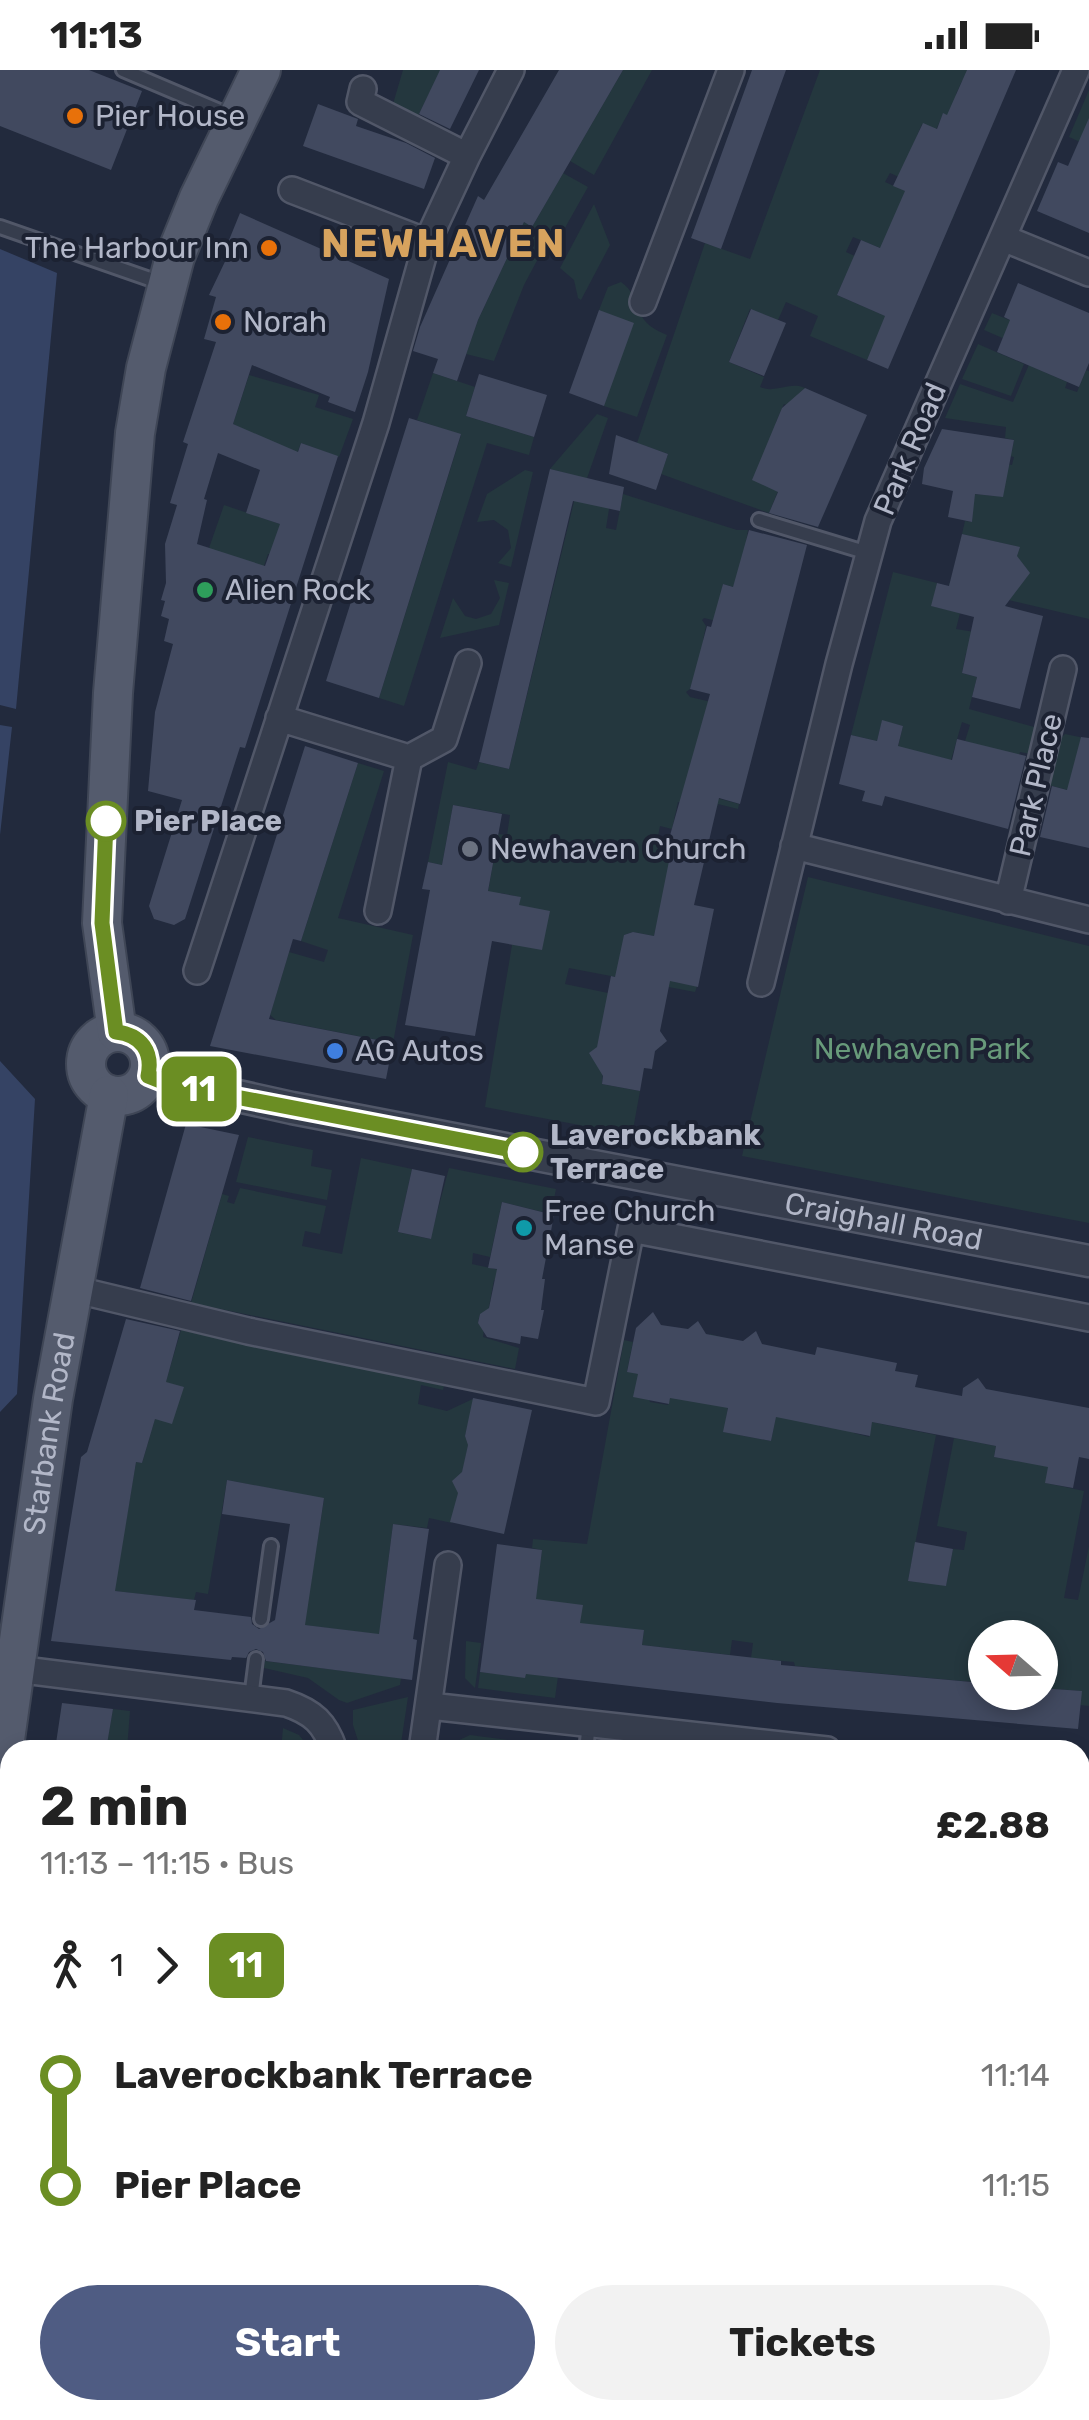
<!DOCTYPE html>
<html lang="en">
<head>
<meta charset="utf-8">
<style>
	:root { --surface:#fff; --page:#f2f2f2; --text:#222; --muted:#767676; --accent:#4f5c83 }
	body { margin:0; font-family:Rubik,sans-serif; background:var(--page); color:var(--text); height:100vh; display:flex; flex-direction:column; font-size:38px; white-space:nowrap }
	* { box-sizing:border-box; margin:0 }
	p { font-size:32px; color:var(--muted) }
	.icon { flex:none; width:55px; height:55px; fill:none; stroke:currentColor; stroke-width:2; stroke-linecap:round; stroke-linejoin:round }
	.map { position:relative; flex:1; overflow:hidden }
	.side { position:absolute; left:0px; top:1670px; width:1090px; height:680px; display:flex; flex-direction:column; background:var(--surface); border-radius:30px 30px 0 0; box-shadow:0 5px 15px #0003 }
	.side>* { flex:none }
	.badge { padding:0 20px; border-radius:15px; font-size:35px; line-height:65px }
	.needle { width:65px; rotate:290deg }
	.controls { position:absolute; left:968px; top:1550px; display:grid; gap:20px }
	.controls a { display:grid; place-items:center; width:90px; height:90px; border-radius:50%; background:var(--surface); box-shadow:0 5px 15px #0003; font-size:50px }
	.map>.badge { position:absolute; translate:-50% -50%; box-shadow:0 0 0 5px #fff }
	.legs { display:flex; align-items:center; gap:15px; height:110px; padding:0 40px; font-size:32px }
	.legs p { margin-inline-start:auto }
	.head { display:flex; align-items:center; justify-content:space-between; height:170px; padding:0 40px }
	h1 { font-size:55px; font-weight:700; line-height:75px }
	.button { display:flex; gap:20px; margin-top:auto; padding:20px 40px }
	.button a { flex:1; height:115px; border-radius:60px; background:var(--accent); color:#fff; font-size:40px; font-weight:700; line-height:115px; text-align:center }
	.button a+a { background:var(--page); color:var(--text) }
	ul { padding:0 40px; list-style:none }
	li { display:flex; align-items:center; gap:35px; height:110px; font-size:38px }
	li i { display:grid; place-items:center; width:15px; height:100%; margin:0 12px; background:currentColor }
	li i::after { content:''; width:25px; height:25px; margin:-12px; border:8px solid; border-radius:50%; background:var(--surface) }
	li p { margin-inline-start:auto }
	li:first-child i { background:linear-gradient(#0000 50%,currentColor 0) }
	li:last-child i { background:linear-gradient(currentColor 50%,#0000 0) }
	.status { display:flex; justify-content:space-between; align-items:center; height:70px; padding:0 50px; background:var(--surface); direction:ltr }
	.status svg { height:28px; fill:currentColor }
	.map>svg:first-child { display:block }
	.green { fill:#24373e }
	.water { fill:#354364 }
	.building { fill:#41495f; fill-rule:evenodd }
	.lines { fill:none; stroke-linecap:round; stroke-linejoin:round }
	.service-casing { stroke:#515768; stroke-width:18 }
	.minor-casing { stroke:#515768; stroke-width:30 }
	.tertiary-casing { stroke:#515768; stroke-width:35 }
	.primary-casing { stroke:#3f4656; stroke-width:42 }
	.service { stroke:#363d4d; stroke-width:12 }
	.minor { stroke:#363d4d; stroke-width:25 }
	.tertiary { stroke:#363d4d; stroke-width:30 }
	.primary { stroke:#545b6d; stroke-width:38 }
	.line-1-casing { stroke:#fff; stroke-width:22 }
	.line-1 { stroke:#6b8e23; stroke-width:15 }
	.food-dot { fill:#e8710a; stroke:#1c2232; stroke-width:4 }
	.leisure-dot { fill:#2e9e5b; stroke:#1c2232; stroke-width:4 }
	.stop-1-dot { fill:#fff; stroke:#6b8e23; stroke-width:5 }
	.worship-dot { fill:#6b7280; stroke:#1c2232; stroke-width:4 }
	.shop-dot { fill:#3f7fe0; stroke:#1c2232; stroke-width:4 }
	.culture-dot { fill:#0f9aa8; stroke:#1c2232; stroke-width:4 }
	.labels { text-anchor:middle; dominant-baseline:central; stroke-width:8; stroke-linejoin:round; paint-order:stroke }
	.poi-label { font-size:30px; fill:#b2b7c8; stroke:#1c2232; text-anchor:start }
	.street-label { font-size:30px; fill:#b2b7c8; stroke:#1c2232 }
	.stop-label { font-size:30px; font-weight:bold; fill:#b2b7c8; stroke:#1c2232; text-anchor:start }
	.park-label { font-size:30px; fill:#689a7a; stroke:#1c2232 }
	.district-label { font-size:40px; font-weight:bold; letter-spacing:2.5px; fill:#d7a35e; stroke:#1c2232 }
</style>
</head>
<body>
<div class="status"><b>11:13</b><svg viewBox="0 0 49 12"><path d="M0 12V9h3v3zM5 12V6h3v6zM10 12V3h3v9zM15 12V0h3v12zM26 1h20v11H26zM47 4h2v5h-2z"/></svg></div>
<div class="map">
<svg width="1089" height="2350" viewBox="0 0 1089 2350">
	<rect width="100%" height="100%" fill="#222a3d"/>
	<path class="green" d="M 403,0 L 441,0 L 418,46 L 393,34 Z
		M 623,0 L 652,0 L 594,105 L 570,91 Z
		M 820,0 L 970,0 L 971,15 L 962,11 L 956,24 L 956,49 L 943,44 L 935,62 L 922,54 L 914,73 L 908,111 L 890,103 L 885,112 L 955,143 L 952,150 L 902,129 L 898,185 L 853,167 L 846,182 L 877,196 L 855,208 L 846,205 L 837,225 L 906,255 L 874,274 L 867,290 L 810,266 L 818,246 L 786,232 L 778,250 L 750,239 L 729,292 L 764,307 L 760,317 C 775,324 790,311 805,318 L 795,330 L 795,339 L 784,334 L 776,352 L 778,421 L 769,443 L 661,404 L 668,384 L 637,373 L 705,173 L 750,189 Z
		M 1089,20 L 1089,76 L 1069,67 Z
		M 563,103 L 588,117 L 557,172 L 549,168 L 524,215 L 494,291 L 466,284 L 478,250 L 524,152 L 532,157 Z
		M 594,134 L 610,175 L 581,230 L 578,228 L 574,210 L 560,198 Z
		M 621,212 C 645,229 628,250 667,265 L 637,347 L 604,336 L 599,240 L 608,217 Z
		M 992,243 L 1032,259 L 1030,280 L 984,260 Z
		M 978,274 L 1024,294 L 1011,326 L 962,309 Z
		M 1037,276 L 1033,297 L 1067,312 L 1065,318 L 1077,322 L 1086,300 L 1089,301 L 1089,549 L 949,516 L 949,513 L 1007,526 L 1027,507 L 1015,493 L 1019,477 L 962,464 L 965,451 L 972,452 L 973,424 L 996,426 L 1001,393 L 1012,395 L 1014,387 L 1002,384 L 1012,381 L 1014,370 L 1005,368 L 1006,357 L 945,348 L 960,314 L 1013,332 Z
		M 433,303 L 475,317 L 466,346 L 534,367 L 529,385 L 487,373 L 404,636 L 379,628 L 461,365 L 417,350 Z
		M 249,305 L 319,325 L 315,337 L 353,349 L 339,387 L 301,373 L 296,386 L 233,354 Z
		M 597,344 L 608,348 L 586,411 L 612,420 L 606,458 L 616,460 L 623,424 L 737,460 L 748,460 L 746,472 L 754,474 L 733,517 L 723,514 L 722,518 L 733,555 L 704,548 L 702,550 L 706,556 L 703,570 L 719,575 L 695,604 L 690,619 L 686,622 L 690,627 L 720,634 L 698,723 L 739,734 L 738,739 L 718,734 L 716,740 L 678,732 L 672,759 L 660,756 L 658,766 L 670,769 L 667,780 L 673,782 L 654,866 L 633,862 L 624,865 L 675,908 L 675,912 L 697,916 L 695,922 L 569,898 L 565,914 L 608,923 L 602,1014 L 640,1021 L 632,1065 L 485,1037 L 520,827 L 501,823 L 496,848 L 484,845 L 498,764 L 507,765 L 510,745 L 453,735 L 442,795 L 428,792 L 448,692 L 476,700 L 479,692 L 509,699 L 580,407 L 550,399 Z
		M 525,400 L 533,402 L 511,497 L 498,493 L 511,478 L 508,460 L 494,450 L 477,452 L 487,424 Z
		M 224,435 L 280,454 L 302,494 L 268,484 L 256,519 L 209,478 Z
		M 893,502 L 937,513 L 932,536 L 960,543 L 956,559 L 987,564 L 966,583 L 962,603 L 977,607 L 969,639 L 1038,658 L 1031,684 L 1020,682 L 1013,706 L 978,675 L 965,671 L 970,655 L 962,652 L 951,690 L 898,677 L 903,656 L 882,651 L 877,671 L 851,665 Z
		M 494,510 L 509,513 L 499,555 L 440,568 L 453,528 L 465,546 L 476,549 L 491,544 L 500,528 Z
		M 1065,664 L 1089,669 L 1068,720 L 1048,715 L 1059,670 Z
		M 358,693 L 384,701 L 338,848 L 413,865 L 393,973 L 276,950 L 270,945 L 289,882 L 324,892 L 328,880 L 301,871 Z
		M 808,807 L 1089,876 L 1089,1153 L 742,1086 Z
		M 248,1067 L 313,1080 L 311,1096 L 332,1100 L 327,1130 L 236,1112 Z
		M 361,1088 L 412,1099 L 398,1162 L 430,1169 L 449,1098 L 556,1119 L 551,1144 L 502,1132 L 490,1187 L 473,1183 L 472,1194 L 504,1201 L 503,1212 L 494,1210 L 488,1242 L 480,1244 L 478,1253 L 484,1259 L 483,1267 L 519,1278 L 515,1299 L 191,1233 L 222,1124 L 229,1126 L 227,1132 L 234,1134 L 240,1118 L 326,1136 L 320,1164 L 305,1161 L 302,1176 L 342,1184 Z
		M 181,1260 L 444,1316 L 443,1320 L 421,1315 L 418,1334 L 447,1341 L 475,1328 L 465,1366 L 469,1371 L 452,1453 L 429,1448 L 427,1458 L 393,1454 L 382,1541 L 391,1566 L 304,1555 L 324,1429 L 227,1410 L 208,1524 L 196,1522 L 194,1530 L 114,1521 L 136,1392 L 142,1393 Z
		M 710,1264 L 721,1267 L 710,1326 L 729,1330 L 724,1362 L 771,1371 L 777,1340 L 820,1349 L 819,1356 L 832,1358 L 833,1352 L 857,1349 L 854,1363 L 869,1367 L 872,1352 L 936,1365 L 908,1511 L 946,1515 L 953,1479 L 964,1480 L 967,1462 L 937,1456 L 954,1368 L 996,1376 L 994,1387 L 1023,1392 L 1051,1381 L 1046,1413 L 1084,1421 L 1064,1528 L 1078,1530 L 1089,1476 L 1089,1636 L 1080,1635 L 1081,1621 L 1040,1618 L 1040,1568 L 985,1568 L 985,1613 L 795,1596 L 794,1592 L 751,1588 L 753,1573 L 732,1570 L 730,1585 L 642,1575 L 644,1560 L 561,1585 L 555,1628 L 478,1618 L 480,1602 L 525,1607 L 542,1480 L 532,1478 L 533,1469 L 587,1474 L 624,1270 L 633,1272 L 627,1301 L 638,1304 L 650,1332 L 668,1335 L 670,1328 L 700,1315 Z
		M 466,1571 L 481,1573 L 475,1618 L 465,1608 Z
		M 265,1591 L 401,1608 L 400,1615 L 347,1633 L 339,1630 L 308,1608 L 264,1598 Z
		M 408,1627 L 400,1680 L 361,1680 L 353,1655 L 353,1640 Z
		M 113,1639 L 130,1641 L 127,1680 L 90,1680 L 107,1672 Z
		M 283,1658 L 299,1665 L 311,1680 L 281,1680 Z
		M 470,1665 L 567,1678 L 567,1680 L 449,1680 L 455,1672 Z
		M 1086,1773 L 1089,1773 L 1089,1846 L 1080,1845 Z
		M 10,1819 L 10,2056 L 0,2054 L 0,1873 Z
		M 0,2214 L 10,2229 L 10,2281 L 0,2279 Z
		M 1080,2304 L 1089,2305 L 1089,2350 L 1058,2350 L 1059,2340 L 1080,2340 Z
		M 10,2323 L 10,2340 L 157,2340 L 156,2350 L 7,2350 Z
		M 252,2340 L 398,2340 L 395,2350 L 251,2350 Z
		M 415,2340 L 586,2340 L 585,2346 L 615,2350 L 419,2350 Z
		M 870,2340 L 912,2340 L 958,2347 L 958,2350 L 868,2350 Z"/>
	<path class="water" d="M 0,179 L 57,203 L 16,639 L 0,635 Z
		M 0,655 L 12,657 L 0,765 Z
		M 0,991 L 35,1029 L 17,1324 L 0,1342 Z"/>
	<path class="building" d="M 0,0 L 89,0 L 142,21 L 111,100 L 0,56 Z
		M 440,0 L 479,0 L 450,59 L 419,44 Z
		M 559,0 L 623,0 L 532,157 L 524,152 L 478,250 L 457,311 L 433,303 L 438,289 L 413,281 L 420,257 L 478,126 L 484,130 Z
		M 752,0 L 786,0 L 721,179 L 691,168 Z
		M 967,0 L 1016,0 L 888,299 L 867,290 L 885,246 L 837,225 L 861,170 L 880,178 L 905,121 L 893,116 L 923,53 L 937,59 L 943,43 L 947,45 Z
		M 318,34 L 358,49 L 356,56 L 406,73 L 435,88 L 424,119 L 303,76 Z
		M 1089,48 L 1089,163 L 1037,141 L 1058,92 L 1068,96 Z
		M 240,143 L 389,209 L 368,302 L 355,342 L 328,332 L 330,327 L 252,295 L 233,354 L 298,382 L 301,373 L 338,386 L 245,678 L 240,677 L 185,849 L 174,855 L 154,849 L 149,836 L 182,730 L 148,721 L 155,642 L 173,574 L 164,571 L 169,549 L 161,546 L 165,531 L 161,530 L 166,513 L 165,474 L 177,435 L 170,433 L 188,374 L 183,372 L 216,272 L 204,269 L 216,227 L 209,225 L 232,177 L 227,175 ZM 218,383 L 260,400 L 246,443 L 280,454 L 265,496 L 197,474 L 207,430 L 204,429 Z
		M 1018,213 L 1089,243 L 1089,293 L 1079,317 L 997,282 L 1010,250 L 1004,247 Z
		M 751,239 L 786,253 L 764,306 L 729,292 Z
		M 599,240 L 634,253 L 604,336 L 569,323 Z
		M 479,304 L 547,325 L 534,367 L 466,346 Z
		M 805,318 L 867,345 L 818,457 L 769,443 L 778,422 L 752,410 L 782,338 Z
		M 409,348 L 461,364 L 379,628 L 326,611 Z
		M 942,359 L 1014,370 L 1003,427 L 975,424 L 972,452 L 948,447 L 953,421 L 922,414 L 924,398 Z
		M 616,365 L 668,384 L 656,420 L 609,404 Z
		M 550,399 L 624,417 L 620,441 L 573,431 L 509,699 L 479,692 Z
		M 749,460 L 807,475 L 740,734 L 719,728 L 694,835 L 714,839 L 698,917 L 670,911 L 660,961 L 667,971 L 655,981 L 652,999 L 644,998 L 640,1021 L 602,1014 L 603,1006 L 589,983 L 597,977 L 611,906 L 615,907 L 624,865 L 633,862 L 654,866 L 671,781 L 667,780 L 669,769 L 710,624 L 690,619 L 707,556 L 711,557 L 723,514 L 733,517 Z
		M 962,464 L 1020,477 L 1017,486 L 1030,503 L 1005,536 L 1043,546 L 1020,639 L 972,627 L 977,607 L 962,603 L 974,547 L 931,536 L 937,513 L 949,516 Z
		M 882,650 L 903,656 L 898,676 L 952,690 L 957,669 L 1026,686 L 1008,759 L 885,726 L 882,736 L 862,731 L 865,721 L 839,714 L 851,665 L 877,671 Z
		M 1081,667 L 1089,668 L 1089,778 L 1040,767 L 1052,716 L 1067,720 Z
		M 305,676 L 358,693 L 301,871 L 293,869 L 269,949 L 393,973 L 386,1009 L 210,976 Z
		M 453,735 L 502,744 L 488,821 L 521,827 L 519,835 L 550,841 L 542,880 L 492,871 L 475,966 L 405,955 L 430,820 L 422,819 L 428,792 L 442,795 Z
		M 186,1054 L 239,1065 L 191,1231 L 140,1218 Z
		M 412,1099 L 445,1106 L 431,1169 L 398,1162 Z
		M 502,1132 L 554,1145 L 542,1209 L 545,1209 L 541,1240 L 544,1240 L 538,1269 L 521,1266 L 520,1274 L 487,1267 L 478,1253 L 480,1244 L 489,1238 L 497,1199 L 488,1198 Z
		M 653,1242 L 661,1255 L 688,1259 L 698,1251 L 706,1264 L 743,1271 L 756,1261 L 762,1274 L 815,1285 L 817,1277 L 897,1293 L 895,1301 L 918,1305 L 915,1317 L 962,1326 L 963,1318 L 978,1308 L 986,1319 L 1089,1338 L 1089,1389 L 1079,1387 L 1073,1418 L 1045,1413 L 1048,1397 L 994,1387 L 996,1376 L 872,1352 L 870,1366 L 776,1347 L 771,1371 L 723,1362 L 728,1338 L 670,1328 L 669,1334 L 633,1327 L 638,1304 L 627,1302 L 636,1258 Z
		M 126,1249 L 180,1261 L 166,1312 L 184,1317 L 172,1354 L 155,1349 L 142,1393 L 136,1392 L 115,1521 L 196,1530 L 194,1540 L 251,1547 L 252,1554 L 259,1559 L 275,1550 L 290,1454 L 222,1444 L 227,1410 L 324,1428 L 305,1555 L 379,1564 L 393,1454 L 429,1459 L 413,1569 L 417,1570 L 412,1610 L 266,1591 L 263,1582 L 256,1579 L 249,1582 L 246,1588 L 232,1587 L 231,1590 L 51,1571 L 81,1387 L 87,1382 Z
		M 473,1328 L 532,1340 L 504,1464 L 450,1452 L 458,1423 L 452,1411 L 462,1402 L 468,1375 L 465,1366 Z
		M 915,1472 L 953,1479 L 946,1516 L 908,1511 Z
		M 497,1474 L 542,1480 L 536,1529 L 583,1535 L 580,1553 L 644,1560 L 642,1575 L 781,1591 L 781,1595 L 983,1613 L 983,1622 L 1040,1622 L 1040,1618 L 1082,1621 L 1078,1659 L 777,1633 L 526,1604 L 525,1608 L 480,1602 Z
		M 62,1633 L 113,1639 L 106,1680 L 55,1680 Z"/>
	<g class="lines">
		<defs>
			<path id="service" d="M 123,0 L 236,48
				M 0,157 L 164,214
				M 759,450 L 868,483
				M 261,1549 L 271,1476
				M 251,1628 L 256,1589
				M 586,1680 L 589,1654
				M 1080,1901 L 1089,1902
				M 393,2350 L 396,2340"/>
			<path id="minor" d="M 363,19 L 360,32 L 467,86
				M 292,120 L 427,172
				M 1003,168 L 1089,203
				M 643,232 L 731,0
				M 279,648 L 409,688 L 444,669 L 468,593
				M 794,776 L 1089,850
				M 1008,831 L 1063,599
				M 378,841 L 409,688
				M 197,901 L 376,353 L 427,172 L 467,86 L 511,0
				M 761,913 L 839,594 L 878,451 L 1076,0
				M 73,1219 L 248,1261 L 596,1332 L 631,1159 L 1089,1248
				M 16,1599 L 286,1633 C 313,1642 325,1653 334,1680
				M 430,1636 L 827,1680
				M 422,1680 L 448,1495
				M 1080,1704 L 1089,1704
				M 0,2079 L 10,2080
				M 1080,2214 L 1089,2215
				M 748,2340 L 747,2346 L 770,2350
				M 976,2350 L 978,2340"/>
			<g id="tertiary">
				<path id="s1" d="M 148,1006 L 292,1038 L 1089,1191"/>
			</g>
			<g id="primary">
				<circle cx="118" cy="994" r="32"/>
				<path d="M 117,962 L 102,853 L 113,623 L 135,363 L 146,298 L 175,187 L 199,128 L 261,0"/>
				<path id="s2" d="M 0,1705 L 53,1329 L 109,1025"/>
			</g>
		</defs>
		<use href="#service" class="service-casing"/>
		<use href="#minor" class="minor-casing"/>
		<use href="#tertiary" class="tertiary-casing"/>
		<use href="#primary" class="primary-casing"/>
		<use href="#service" class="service"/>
		<use href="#minor" class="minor"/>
		<use href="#tertiary" class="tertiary"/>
		<use href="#primary" class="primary"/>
	</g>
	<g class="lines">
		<defs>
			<path id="line-1" d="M 106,751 L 102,853 L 116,962 C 142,965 153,982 148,1006 L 168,1014 L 523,1082"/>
		</defs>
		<use href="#line-1" class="line-1-casing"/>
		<use href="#line-1" class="line-1"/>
	</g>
	<g class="food-dot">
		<circle cx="75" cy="46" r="10"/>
		<circle cx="269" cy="178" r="10"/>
		<circle cx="223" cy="252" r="10"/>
	</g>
	<circle class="leisure-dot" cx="205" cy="520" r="10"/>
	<g class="stop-1-dot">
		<circle cx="106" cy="751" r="18"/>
		<circle cx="523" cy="1082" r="18"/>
	</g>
	<circle class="worship-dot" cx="470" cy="779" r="10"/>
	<circle class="shop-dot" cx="335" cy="981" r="10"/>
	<circle class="culture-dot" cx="524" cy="1158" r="10"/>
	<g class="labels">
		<g class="poi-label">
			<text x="95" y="46">Pier House</text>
			<text x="249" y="178" text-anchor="end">The Harbour Inn</text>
			<text x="243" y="252">Norah</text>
			<text x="225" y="520">Alien Rock</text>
			<text x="490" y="779">Newhaven Church</text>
			<text x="355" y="981">AG Autos</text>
			<text x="544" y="1141">Free Church<tspan x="544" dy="34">Manse</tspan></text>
		</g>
		<g class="street-label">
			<text transform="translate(910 379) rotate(-67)">Park Road</text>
			<text transform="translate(1036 715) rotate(-77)">Park Place</text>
			<text stroke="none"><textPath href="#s1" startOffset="750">Craighall Road</textPath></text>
			<text stroke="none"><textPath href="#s2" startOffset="345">Starbank Road</textPath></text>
		</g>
		<g class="stop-label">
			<text x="134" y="751">Pier Place</text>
			<text x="550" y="1065">Laverockbank<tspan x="550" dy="34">Terrace</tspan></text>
		</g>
		<g class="park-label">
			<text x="922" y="979">Newhaven Park</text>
		</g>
		<g class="district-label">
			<text x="444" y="173">NEWHAVEN</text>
		</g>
	</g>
</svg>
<div class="controls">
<a><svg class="needle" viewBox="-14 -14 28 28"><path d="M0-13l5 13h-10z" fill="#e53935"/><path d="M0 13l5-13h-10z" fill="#767676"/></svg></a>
</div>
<b class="badge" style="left:199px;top:1019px;background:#6b8e23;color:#fff">11</b>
<section class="side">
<div class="head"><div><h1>2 min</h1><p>11:13 – 11:15 · Bus</p></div><b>£2.88</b></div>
<div class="legs"><svg class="icon" aria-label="walk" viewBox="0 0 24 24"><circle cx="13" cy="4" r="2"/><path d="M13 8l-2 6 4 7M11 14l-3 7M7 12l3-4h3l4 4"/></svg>1<svg class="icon" aria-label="forward" viewBox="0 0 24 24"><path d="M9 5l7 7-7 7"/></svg><b class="badge" style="background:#6b8e23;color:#fff">11</b></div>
<ul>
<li><i style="color:#6b8e23"></i><b>Laverockbank Terrace</b><p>11:14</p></li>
<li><i style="color:#6b8e23"></i><b>Pier Place</b><p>11:15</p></li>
</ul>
<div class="button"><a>Start</a><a>Tickets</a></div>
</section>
</div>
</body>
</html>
